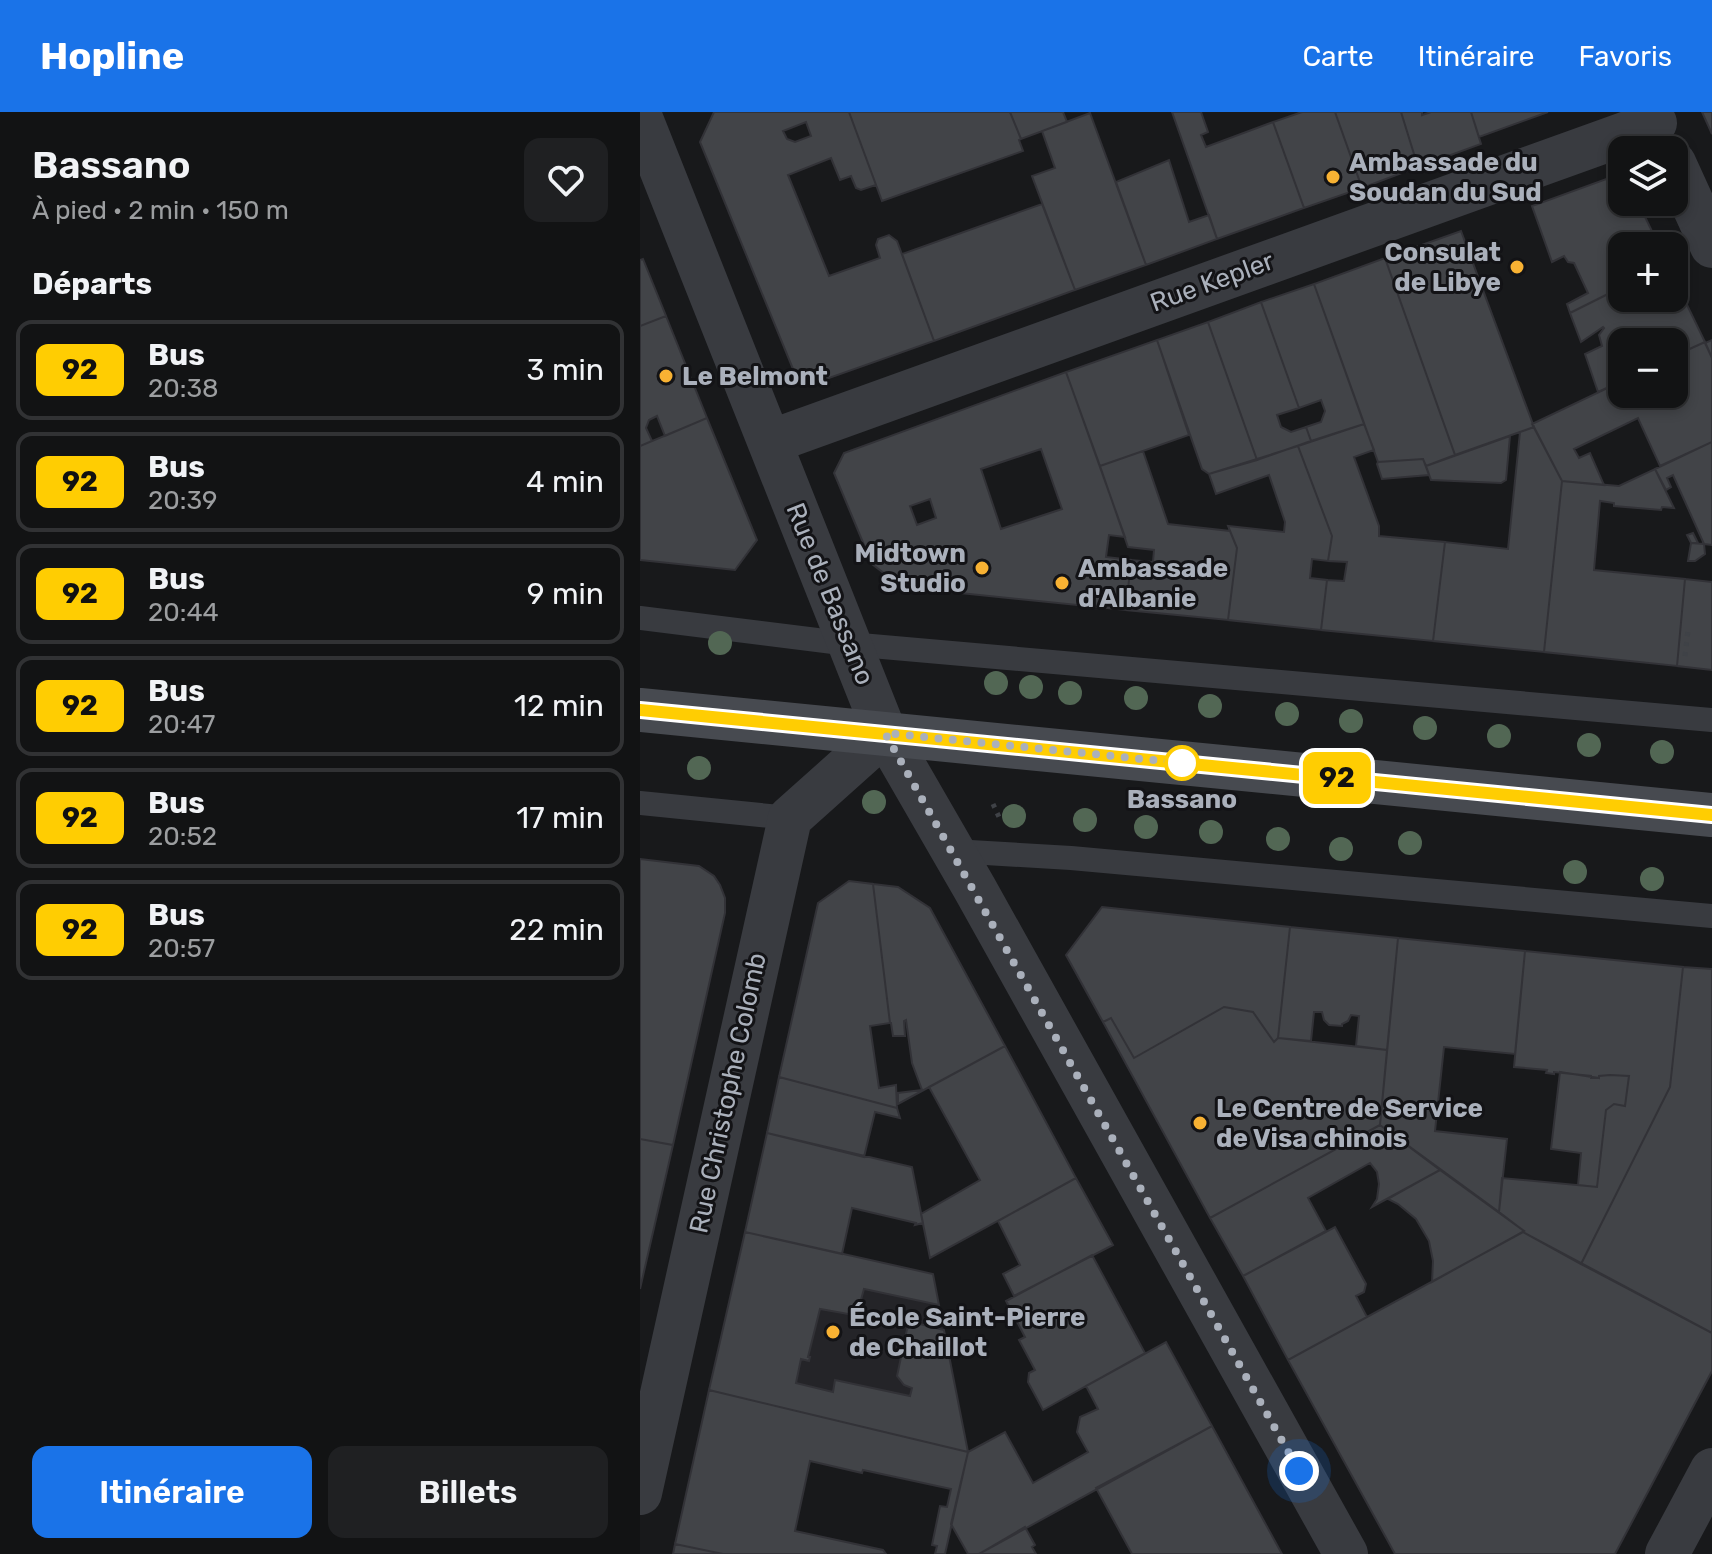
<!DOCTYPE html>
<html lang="fr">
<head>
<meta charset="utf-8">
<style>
	:root { --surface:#121314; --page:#1f2022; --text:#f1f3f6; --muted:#9c9ea0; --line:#313234; --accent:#1a73e8 }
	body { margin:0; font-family:Rubik,sans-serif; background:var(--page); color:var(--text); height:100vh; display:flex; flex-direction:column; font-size:30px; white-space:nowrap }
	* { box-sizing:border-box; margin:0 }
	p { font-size:26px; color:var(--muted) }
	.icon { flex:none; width:44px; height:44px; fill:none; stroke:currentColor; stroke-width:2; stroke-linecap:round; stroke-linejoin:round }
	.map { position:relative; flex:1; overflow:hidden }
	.side { display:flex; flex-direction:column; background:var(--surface); width:640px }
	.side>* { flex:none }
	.badge { padding:0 16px; border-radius:12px; font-size:28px; line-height:52px }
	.fabs { position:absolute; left:968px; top:24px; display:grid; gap:16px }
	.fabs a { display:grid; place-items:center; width:80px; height:80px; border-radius:16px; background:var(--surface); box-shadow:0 4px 12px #0003,0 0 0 2px var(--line); font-size:40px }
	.you { position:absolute; width:40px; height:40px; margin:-20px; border:6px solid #fff; border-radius:50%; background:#1a73e8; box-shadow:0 0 0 12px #1a73e833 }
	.map>.badge { position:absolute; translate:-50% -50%; box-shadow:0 0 0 4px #fff }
	h2 { padding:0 32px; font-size:30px; line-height:72px }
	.round { display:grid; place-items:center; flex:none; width:84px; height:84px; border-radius:16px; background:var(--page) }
	.summary { display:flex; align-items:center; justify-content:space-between; height:136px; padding:0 32px }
	h1 { font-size:38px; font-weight:600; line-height:60px }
	.primary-button { display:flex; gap:16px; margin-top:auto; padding:16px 32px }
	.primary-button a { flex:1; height:92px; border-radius:16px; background:var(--accent); color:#fff; font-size:32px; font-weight:600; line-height:92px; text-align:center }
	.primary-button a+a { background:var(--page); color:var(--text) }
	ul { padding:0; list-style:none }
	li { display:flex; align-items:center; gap:24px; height:100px; margin:0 16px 12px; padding:0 16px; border:4px solid var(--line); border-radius:16px }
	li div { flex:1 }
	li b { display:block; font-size:30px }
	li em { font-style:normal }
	li .badge { min-width:88px; font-weight:700; text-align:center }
	header { display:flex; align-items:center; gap:48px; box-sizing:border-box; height:112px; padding:0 40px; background:var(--accent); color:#fff }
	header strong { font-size:38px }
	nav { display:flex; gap:44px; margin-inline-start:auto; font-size:28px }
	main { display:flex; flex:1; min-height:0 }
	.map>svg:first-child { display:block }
	.built { fill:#242428 }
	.building { fill:#424448; stroke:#323237; stroke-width:2; fill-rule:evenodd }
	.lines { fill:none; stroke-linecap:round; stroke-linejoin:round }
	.path { stroke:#3f4247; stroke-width:5; stroke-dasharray:4 6; stroke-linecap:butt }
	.service { stroke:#393b40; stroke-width:24 }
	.minor { stroke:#393b40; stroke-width:44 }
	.secondary { stroke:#474a50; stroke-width:44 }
	.tree { fill:#526754 }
	.line-casing { stroke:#fff; stroke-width:18 }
	.line { stroke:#ffcd02; stroke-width:12 }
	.walk { stroke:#aab0bb; stroke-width:8; stroke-dasharray:0 14.4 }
	.poi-dot { fill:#f8b233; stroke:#131316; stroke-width:3 }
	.stop-dot { fill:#fff; stroke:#ffcd02; stroke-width:4 }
	.labels { text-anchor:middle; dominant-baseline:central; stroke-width:6; stroke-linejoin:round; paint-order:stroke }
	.poi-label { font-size:26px; font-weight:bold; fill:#aab0bb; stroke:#131316; text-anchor:start }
	.street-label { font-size:26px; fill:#aab0bb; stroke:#131316 }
	.stop-label { font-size:26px; font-weight:bold; fill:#aab0bb; stroke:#131316 }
</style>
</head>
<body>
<header>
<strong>Hopline</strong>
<nav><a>Carte</a><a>Itinéraire</a><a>Favoris</a></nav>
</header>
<main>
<section class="side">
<div class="summary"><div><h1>Bassano</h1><p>À pied · 2 min · 150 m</p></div><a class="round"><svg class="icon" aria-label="heart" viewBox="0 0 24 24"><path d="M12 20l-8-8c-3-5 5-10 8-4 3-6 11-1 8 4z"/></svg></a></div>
<h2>Départs</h2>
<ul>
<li><span class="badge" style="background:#ffcd02;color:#111">92</span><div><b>Bus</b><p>20:38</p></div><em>3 min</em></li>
<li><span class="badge" style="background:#ffcd02;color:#111">92</span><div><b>Bus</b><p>20:39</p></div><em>4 min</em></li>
<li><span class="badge" style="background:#ffcd02;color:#111">92</span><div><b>Bus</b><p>20:44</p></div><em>9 min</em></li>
<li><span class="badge" style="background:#ffcd02;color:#111">92</span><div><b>Bus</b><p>20:47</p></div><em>12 min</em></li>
<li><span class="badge" style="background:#ffcd02;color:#111">92</span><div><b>Bus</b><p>20:52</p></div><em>17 min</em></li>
<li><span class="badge" style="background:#ffcd02;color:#111">92</span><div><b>Bus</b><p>20:57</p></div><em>22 min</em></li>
</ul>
<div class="primary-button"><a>Itinéraire</a><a>Billets</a></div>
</section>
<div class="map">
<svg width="1072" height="1442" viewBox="0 0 1072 1442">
	<rect width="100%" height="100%" fill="#18191b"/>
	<path class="built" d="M 105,1120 L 293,1162 L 328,1340 L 69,1278 Z"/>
	<path class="building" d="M 74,0 L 209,0 L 236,73 L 221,78 L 216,76 L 211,64 L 200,68 L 191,46 L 148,63 L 189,164 L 240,146 L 236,133 L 238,127 L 249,123 L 257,129 L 294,229 L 175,271 L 155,262 L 60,30 ZM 166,10 L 171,24 L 155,30 L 147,27 L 143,19 Z
		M 209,0 L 370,0 L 381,27 L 379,28 L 383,39 L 242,89 Z
		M 370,0 L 423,0 L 427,10 L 381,27 Z
		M 532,0 L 561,0 L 568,20 L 561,23 L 566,35 L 633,10 L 664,96 L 577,127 Z
		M 662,0 L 695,0 L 722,76 L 664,96 L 633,10 Z
		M 695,0 L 761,0 L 778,55 L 722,76 Z
		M 761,0 L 782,0 L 782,3 L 791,0 L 831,0 L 841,32 L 778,55 Z
		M 831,0 L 908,0 L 839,25 Z
		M 1062,0 L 1072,0 L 1072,22 Z
		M 450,1 L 506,153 L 435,178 L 392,64 L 415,56 L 402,19 Z
		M 529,48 L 549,110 L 569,103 L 577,127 L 506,153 L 476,70 Z
		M 969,66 L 982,71 L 982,90 L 998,90 L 1019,134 L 982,134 L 982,175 L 930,201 L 927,192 L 948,181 L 934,151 L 928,150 L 924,144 L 912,150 L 892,94 Z
		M 402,92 L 435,178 L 294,229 L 262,142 Z
		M 821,119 L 894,315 L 815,343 L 745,146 Z
		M 745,146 L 815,343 L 786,354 L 783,347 L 738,350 L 674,172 Z
		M 3,147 L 26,204 L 0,214 L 0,148 Z
		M 1034,166 L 1065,230 L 1034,244 L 1034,230 L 982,230 L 982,269 L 958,280 L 945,242 L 962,234 L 959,223 L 964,216 L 963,215 L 941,230 L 930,201 L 982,175 L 982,186 L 1034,186 Z
		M 674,172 L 724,312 L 671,329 L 666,315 L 681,310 L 685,299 L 681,288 L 659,296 L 621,190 Z
		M 621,190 L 659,296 L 637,303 L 641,315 L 651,320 L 666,315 L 671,329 L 617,348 L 568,210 Z
		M 26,204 L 67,306 L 25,324 L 17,304 L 9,308 L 6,316 L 12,329 L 0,334 L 0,214 Z
		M 568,210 L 617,348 L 569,362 L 562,357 L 517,228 Z
		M 517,228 L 549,323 L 460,354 L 426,260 Z
		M 1072,228 L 1072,246 L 1065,231 Z
		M 1065,230 L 1072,246 L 1072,330 L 1020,354 L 998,306 L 934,337 L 939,346 L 950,341 L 964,373 L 922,369 L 892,312 L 982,269 L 982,282 L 1034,282 L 1034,244 Z
		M 426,260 L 485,425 L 469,423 L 466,445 L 491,448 L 486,498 L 262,475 L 232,452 L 194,361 L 204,341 ZM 401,337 L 422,397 L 361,417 L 341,357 ZM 290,387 L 296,406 L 277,413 L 270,394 Z
		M 67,306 L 117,428 L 95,458 L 0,448 L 0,334 Z
		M 724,312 L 734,338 L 714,345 L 739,414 L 739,424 L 805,430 L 793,529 L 681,518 L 687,468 L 704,469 L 707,450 L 688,449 L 692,424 L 658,334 Z
		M 894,315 L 922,369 L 904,540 L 793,529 L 805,430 L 868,437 L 880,320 Z
		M 870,324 L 866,368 L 861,371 L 791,368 L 786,354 Z
		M 1072,330 L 1072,433 L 1064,432 L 1033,363 L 1027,366 L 1031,375 L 1026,378 L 1015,357 Z
		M 658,334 L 692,424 L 688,449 L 672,447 L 670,466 L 687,468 L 681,518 L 588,508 L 597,436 L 588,414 L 644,420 L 645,410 L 629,363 L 576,382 L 569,362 Z
		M 503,339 L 528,412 L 590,419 L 597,436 L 588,508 L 486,498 L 491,448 L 513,450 L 514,438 L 488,435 L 460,354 Z
		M 783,347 L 789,363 L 742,367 L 737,352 L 738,350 Z
		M 1015,357 L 1034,396 L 1022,395 L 1021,398 L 974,394 L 974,391 L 960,389 L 954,458 L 1045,467 L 1037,554 L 904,540 L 922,369 L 979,374 Z
		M 1053,421 L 1058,431 L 1051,431 L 1047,423 Z
		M 1051,431 L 1064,432 L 1065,442 L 1055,449 L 1048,449 Z
		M 1045,467 L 1072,470 L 1072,558 L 1037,554 Z
		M 0,747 L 59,754 L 74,764 L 80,773 L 85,786 L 85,801 L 33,1033 L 0,1027 Z
		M 209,769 L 233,772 L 250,911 L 230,914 L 239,976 L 256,973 L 257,996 L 139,965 L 178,791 Z
		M 233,772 L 258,775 L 290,796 L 365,934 L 258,992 L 258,981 L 282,978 L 272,951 L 266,908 L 264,909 L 265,924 L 253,924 L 251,911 L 250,911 Z
		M 462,795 L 650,815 L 638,926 L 634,930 L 613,900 L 584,895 L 494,946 L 471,906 L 463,910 L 426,843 Z
		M 650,815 L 758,826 L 747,938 L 716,934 L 719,904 L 711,903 L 708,909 L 702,912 L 702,914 L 689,913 L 684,908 L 682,900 L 674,900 L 671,929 L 638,926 Z
		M 758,826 L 885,839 L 875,942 L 804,935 L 795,1019 L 867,1027 L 859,1100 L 740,1013 Z
		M 885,839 L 1043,855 L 1030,975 L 941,1152 L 883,1120 L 884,1119 L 859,1100 L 862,1066 L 957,1075 L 966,998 L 974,992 L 985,994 L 989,964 L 970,963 L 959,964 L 959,966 L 951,966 L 951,964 L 914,960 L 914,962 L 906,961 L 907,958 L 874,955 Z
		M 1043,855 L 1072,857 L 1072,1221 L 941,1152 L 1030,975 Z
		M 584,895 L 613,900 L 634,930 L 638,926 L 747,938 L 740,1013 L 570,1106 L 463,910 L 471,906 L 494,946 Z
		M 365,934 L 436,1066 L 290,1146 L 281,1102 L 340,1068 L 289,975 Z
		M 920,960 L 959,966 L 959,964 L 970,963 L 989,964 L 985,994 L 974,992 L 966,998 L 957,1075 L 938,1073 L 941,1041 L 911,1037 Z
		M 139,965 L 257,996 L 260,1006 L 235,1000 L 224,1045 L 127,1021 Z
		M 740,1013 L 800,1058 L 732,1095 L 737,1087 L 739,1072 L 737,1060 L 730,1051 L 668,1086 L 686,1119 L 603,1164 L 570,1106 Z
		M 127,1021 L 272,1055 L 283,1111 L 275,1113 L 276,1111 L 212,1096 L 202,1142 L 105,1120 Z
		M 0,1027 L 33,1033 L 0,1177 Z
		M 800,1058 L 884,1119 L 792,1170 L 793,1149 L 789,1129 L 776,1107 L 758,1092 L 748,1087 Z
		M 436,1066 L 473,1133 L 374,1184 L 363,1162 L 380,1153 L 358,1109 Z
		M 695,1115 L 726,1172 L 724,1180 L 716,1184 L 727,1205 L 648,1248 L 603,1164 Z
		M 105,1120 L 293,1162 L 299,1193 L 224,1177 L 219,1195 L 208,1202 L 180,1197 L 168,1245 L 170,1245 L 169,1249 L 161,1247 L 156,1271 L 193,1280 L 195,1268 L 270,1284 L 272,1276 L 264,1273 L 257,1264 L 267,1217 L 276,1211 L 304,1218 L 328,1340 L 69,1278 Z
		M 883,1120 L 1072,1221 L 1072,1259 L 975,1442 L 755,1442 L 648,1248 Z
		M 452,1143 L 505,1241 L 403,1298 L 388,1270 L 389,1261 L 395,1258 L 379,1228 L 385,1225 L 366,1189 Z
		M 526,1230 L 572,1314 L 339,1442 L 328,1442 L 311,1412 L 328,1340 L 365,1320 L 393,1371 L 448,1340 L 437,1320 L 440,1305 L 458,1297 L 446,1274 Z
		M 69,1278 L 328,1340 L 305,1442 L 295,1442 L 297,1434 L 292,1433 L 300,1394 L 307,1395 L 311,1377 L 223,1358 L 222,1361 L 170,1349 L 155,1419 L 243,1438 L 246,1442 L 83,1442 L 35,1432 Z
		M 572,1314 L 642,1442 L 492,1442 L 456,1376 Z
		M 385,1415 L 395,1433 L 392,1435 L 396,1442 L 339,1442 Z
		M 35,1432 L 83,1442 L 33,1442 Z"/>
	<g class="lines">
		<path class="path" d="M 1045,544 L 1048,518
			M 353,692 L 359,705"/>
		<path class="service" d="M 0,506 L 209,532 L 1072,608
			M 0,691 L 150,706
			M 313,739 L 431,746 L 1072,804"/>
		<path class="minor" d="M 0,4 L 245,621 L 335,777 L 706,1442
			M 1034,51 L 1072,134
			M 130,330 L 1015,11
			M 0,1381 L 150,706 L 245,621
			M 1027,1442 L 1072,1358"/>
		<path class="secondary" d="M 0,598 L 1072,703"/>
	</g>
	<g class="tree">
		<circle cx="80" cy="531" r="12"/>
		<circle cx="356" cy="571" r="12"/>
		<circle cx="391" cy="575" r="12"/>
		<circle cx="430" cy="581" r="12"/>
		<circle cx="496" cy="586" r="12"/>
		<circle cx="570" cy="594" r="12"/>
		<circle cx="647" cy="602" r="12"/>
		<circle cx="711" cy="609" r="12"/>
		<circle cx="785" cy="616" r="12"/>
		<circle cx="859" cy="624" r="12"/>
		<circle cx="949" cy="633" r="12"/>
		<circle cx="1022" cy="640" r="12"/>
		<circle cx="59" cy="656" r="12"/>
		<circle cx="234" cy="690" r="12"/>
		<circle cx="374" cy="704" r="12"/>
		<circle cx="445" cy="708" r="12"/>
		<circle cx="506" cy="715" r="12"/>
		<circle cx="571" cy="720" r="12"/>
		<circle cx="638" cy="727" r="12"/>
		<circle cx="770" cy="731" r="12"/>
		<circle cx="701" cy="737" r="12"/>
		<circle cx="935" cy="760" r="12"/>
		<circle cx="1012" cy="767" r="12"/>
	</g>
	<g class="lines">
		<defs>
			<path id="line" d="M 0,598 L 1072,703"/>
		</defs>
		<use href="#line" class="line-casing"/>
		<use href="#line" class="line"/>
		<path class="walk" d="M 542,651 L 245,621 L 659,1359"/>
	</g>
	<g class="poi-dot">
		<circle cx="693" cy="65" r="8"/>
		<circle cx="877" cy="155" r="8"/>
		<circle cx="26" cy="264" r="8"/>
		<circle cx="342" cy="456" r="8"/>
		<circle cx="422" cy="471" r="8"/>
		<circle cx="560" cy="1011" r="8"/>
		<circle cx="193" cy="1220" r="8"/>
	</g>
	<circle class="stop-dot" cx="542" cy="651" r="16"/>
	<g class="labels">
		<g class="poi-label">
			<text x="709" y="50">Ambassade du<tspan x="709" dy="30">Soudan du Sud</tspan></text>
			<text x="861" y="140" text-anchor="end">Consulat<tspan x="861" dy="30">de Libye</tspan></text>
			<text x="42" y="264">Le Belmont</text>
			<text x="326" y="441" text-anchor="end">Midtown<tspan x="326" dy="30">Studio</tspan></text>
			<text x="438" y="456">Ambassade<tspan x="438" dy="30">d'Albanie</tspan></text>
			<text x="576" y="996">Le Centre de Service<tspan x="576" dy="30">de Visa chinois</tspan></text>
			<text x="209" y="1205">École Saint-Pierre<tspan x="209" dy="30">de Chaillot</tspan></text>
		</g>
		<g class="street-label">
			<text transform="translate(572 170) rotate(-20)">Rue Kepler</text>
			<text transform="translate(190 482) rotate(68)">Rue de Bassano</text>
			<text transform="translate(88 981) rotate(-78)">Rue Christophe Colomb</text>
		</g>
		<g class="stop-label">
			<text x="542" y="687">Bassano</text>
		</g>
	</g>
</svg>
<div class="fabs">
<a><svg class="icon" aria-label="layers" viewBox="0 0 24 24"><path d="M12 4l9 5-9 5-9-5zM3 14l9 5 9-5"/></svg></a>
<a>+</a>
<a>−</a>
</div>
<div class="you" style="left:659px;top:1359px"></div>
<b class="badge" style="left:697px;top:666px;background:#ffcd02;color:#111">92</b>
</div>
</main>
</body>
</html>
